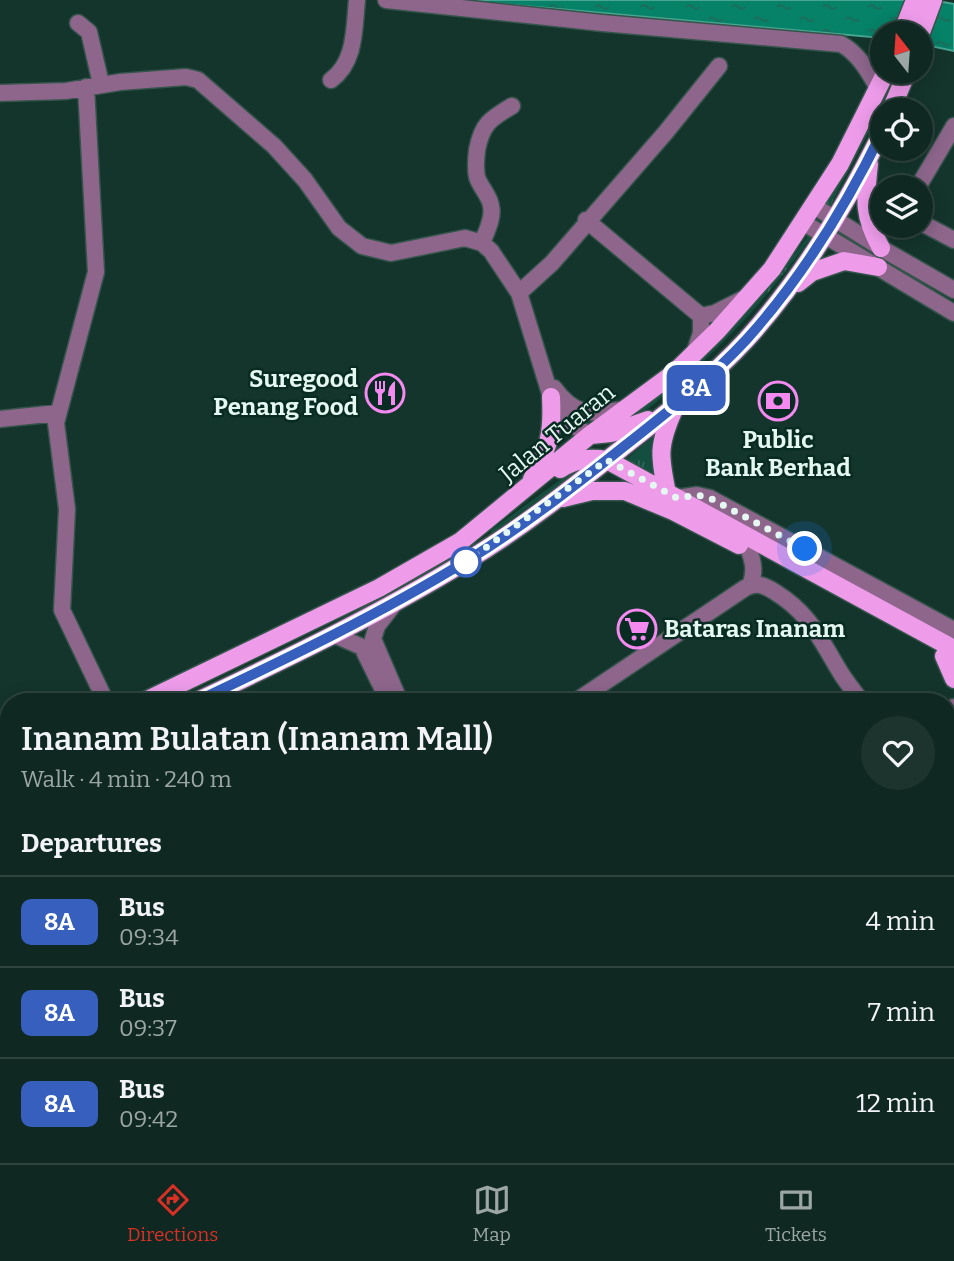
<!DOCTYPE html>
<html lang="en">
<head>
<meta charset="utf-8">
<style>
	:root { --surface:#0f2821; --page:#1d342e; --text:#f1f3f6; --muted:#9ba6a5; --line:#2f443f; --accent:#d93025 }
	body { margin:0; font-family:Bitter,serif; background:var(--page); color:var(--text); height:100vh; display:flex; flex-direction:column; font-size:26px; white-space:nowrap }
	* { box-sizing:border-box; margin:0 }
	p { font-size:23px; color:var(--muted) }
	.icon { flex:none; width:38px; height:38px; fill:none; stroke:currentColor; stroke-width:2; stroke-linecap:round; stroke-linejoin:round }
	.map { position:relative; flex:1; overflow:hidden }
	.drawer { position:absolute; left:0px; top:693px; width:956px; height:471px; display:flex; flex-direction:column; background:var(--surface); border-radius:28px 28px 0 0; box-shadow:0 4px 18px #0003,0 0 0 2px var(--line) }
	.drawer>* { flex:none }
	.badge { padding:0 14px; border-radius:10px; font-size:24px; line-height:46px }
	.needle { width:46px; rotate:343deg }
	.fabs { position:absolute; left:870px; top:21px; display:grid; gap:14px }
	.fabs a { display:grid; place-items:center; width:63px; height:63px; border-radius:50%; background:var(--surface); box-shadow:0 4px 18px #0003,0 0 0 2px var(--line); font-size:35px }
	.you { position:absolute; width:35px; height:35px; margin:-18px; border:5px solid #fff; border-radius:50%; background:#1a73e8; box-shadow:0 0 0 10px #1a73e833 }
	.map>.badge { position:absolute; translate:-50% -50%; box-shadow:0 0 0 4px #fff }
	h2 { padding:0 21px; font-size:26px; line-height:63px }
	.round { display:grid; place-items:center; flex:none; width:74px; height:74px; border-radius:37px; background:var(--page) }
	.overview { display:flex; align-items:center; justify-content:space-between; height:119px; padding:0 21px }
	h1 { font-size:33px; font-weight:600; line-height:52px }
	ul { padding:0; list-style:none }
	li { display:flex; align-items:center; gap:21px; height:91px; padding:0 21px; border-top:2px solid var(--line) }
	li div { flex:1 }
	li b { display:block; font-size:26px }
	li em { font-style:normal }
	li .badge { min-width:77px; font-weight:700; text-align:center }
	.menu { display:flex; justify-content:space-around; align-items:center; height:98px; border-top:2px solid var(--line); background:var(--surface); font-size:19px; color:var(--muted) }
	.menu a { display:grid; justify-items:center; gap:4px }
	.menu .active { color:var(--accent) }
	.map>svg:first-child { display:block }
	.grass { fill:url(#grass-tufts) }
	.water { fill:url(#water-ripples); stroke:#48a591; stroke-width:2 }
	.lines { fill:none; stroke-linecap:round; stroke-linejoin:round }
	.minor-casing { stroke:#35544b; stroke-width:19 }
	.major-casing { stroke:#35544b; stroke-width:21 }
	.minor { stroke:#8e668c; stroke-width:16 }
	.major { stroke:#ee9cea; stroke-width:18 }
	.line-casing { stroke:#fff; stroke-width:16 }
	.line { stroke:#375fbe; stroke-width:10 }
	.walk { stroke:#e4f7f0; stroke-width:7; stroke-dasharray:0 12.6 }
	.stop-dot { fill:#fff; stroke:#375fbe; stroke-width:3.5 }
	.labels { text-anchor:middle; dominant-baseline:central; stroke-width:5; stroke-linejoin:round; paint-order:stroke }
	.poi-label { font-size:24px; font-weight:bold; fill:#e4f7f0; stroke:#082b22; text-anchor:end }
	.street-label { font-size:24px; fill:#e4f7f0; stroke:#082b22 }
</style>
</head>
<body>
<div class="map">
<svg width="954" height="1163" viewBox="0 0 954 1163">
	<defs>
		<pattern id="grass-tufts" width="24" height="20" patternUnits="userSpaceOnUse" patternTransform="scale(1.75)"><rect width="24" height="20" fill="#134e3f"/><path d="M3 7l-1-3M5 7V3M7 7l1-3M15 17l-1-3M17 17v-4M19 17l1-3" fill="none" stroke="#35685b"/></pattern>
		<pattern id="water-ripples" width="26" height="14" patternUnits="userSpaceOnUse" patternTransform="scale(1.75)"><rect width="26" height="14" fill="#058268"/><path d="M2 4q2-2 4 0t4 0M15 11q2-2 4 0t4 0" fill="none" stroke="#21695a"/></pattern>
	</defs>
	<rect width="100%" height="100%" fill="#14352c"/>
	<path class="grass" d="M 892,72 L 896,72 L 869,132 L 829,208 L 827,207 L 827,198 Z
		M 843,231 L 954,303 L 954,311 L 842,233 Z
		M 808,236 L 811,237 C 772,293 726,343 674,387 C 656,402 640,418 617,425 C 635,413 653,401 670,388 C 723,346 768,290 808,236 Z
		M 656,434 L 659,481 L 627,459 Z
		M 578,467 L 581,469 L 492,533 L 490,531 Z"/>
	<path class="water" d="M 457,0 L 932,0 L 954,4 L 954,51 L 921,44 L 920,33 L 882,33 L 882,38 Z"/>
	<g class="lines">
		<defs>
			<path id="minor" d="M 386,0 L 602,23 L 841,44 C 858,53 868,71 878,88
				M 78,23 L 89,32 L 101,84
				M 331,80 C 356,62 354,28 357,0
				M 86,87 L 96,272 L 56,423 L 67,509 L 62,610 L 106,702
				M 0,93 L 66,91 L 120,82 L 186,77 L 198,80 L 274,146 L 305,180 L 339,228 L 362,246 L 391,253 L 465,238 L 482,243 L 491,251 L 519,293 L 551,397 C 561,419 569,424 590,435
				M 918,187 L 954,126
				M 814,206 L 881,248 L 954,290
				M 586,220 L 701,316 L 701,333 L 694,354
				M 920,222 L 954,240
				M 804,223 L 954,313
				M 482,243 C 486,232 494,218 491,206 C 490,196 480,187 477,177 C 475,168 476,159 477,150 C 482,124 490,119 512,106
				M 519,293 L 552,263 L 666,132 L 719,66
				M 701,316 L 715,313 L 743,299
				M 554,388 C 576,418 592,414 626,409
				M 0,419 L 57,413
				M 677,498 L 697,495 L 710,498 L 954,630
				M 749,550 C 754,564 755,572 750,586
				M 394,604 L 377,626 L 373,639 L 400,702
				M 335,635 L 362,647 L 386,696
				M 575,702 L 745,588 C 757,582 764,585 775,592 C 812,615 820,640 842,675 C 848,684 855,693 862,702
				M 947,713 L 954,707
				M 947,1012 L 948,1019 L 954,1024
				M 504,1155 L 504,1163
				M 729,1155 L 779,1163"/>
			<path id="major" d="M 902,33 L 915,0
				M 920,35 L 933,0
				M 891,110 L 907,72
				M 869,164 C 865,200 863,216 881,248
				M 798,283 L 812,272 L 844,261 L 878,267
				M 591,435 L 611,433 L 648,420
				M 560,469 C 576,459 589,457 607,460 L 954,649
				M 532,479 C 549,445 553,436 551,397
				M 667,493 C 659,455 658,445 674,409
				M 563,498 L 592,491 L 625,491 L 673,511 L 739,545
				M 944,656 L 954,679
				M 143,702 L 379,588 L 461,541 L 590,435 L 674,373 L 717,331 L 772,269 L 840,164 L 886,72
				M 195,702 C 288,658 380,614 468,560 C 522,528 573,487 622,448 C 665,414 709,380 746,340 C 802,278 846,206 882,132
				M 947,728 L 954,726
				M 0,771 L 9,767
				M 0,796 L 9,792"/>
		</defs>
		<use href="#minor" class="minor-casing"/>
		<use href="#major" class="major-casing"/>
		<use href="#minor" class="minor"/>
		<use href="#major" class="major"/>
	</g>
	<g class="lines">
		<defs>
			<path id="line" d="M 195,702 C 288,658 380,614 468,560 C 522,527 573,487 622,448 C 665,414 709,380 746,340 C 802,278 846,206 882,132"/>
		</defs>
		<use href="#line" class="line-casing"/>
		<use href="#line" class="line"/>
		<path class="walk" d="M 466,562 L 607,460 L 677,498 L 697,495 L 710,498 L 805,549"/>
	</g>
	<defs>
		<symbol id="restaurant-ring" viewBox="-11 -11 22 22"><circle r="9.5" fill="#082b22" stroke="#f489f0" stroke-width="1.5"/><path d="M-5-6h1v4h1v-4h1v4h1v-4h1v5L-1.5 .5V6h-2V.5L-5-1ZM5-6V6H3V1.5H1.5Q1.5-4 5-6Z" fill="#f489f0"/></symbol>
		<symbol id="bank-ring" viewBox="-11 -11 22 22"><circle r="9.5" fill="#082b22" stroke="#f489f0" stroke-width="1.5"/><path d="M-6-4H6V4H-6ZM0-2.3a2.3 2.3 0 1 0 0 4.6a2.3 2.3 0 1 0 0-4.6Z" fill="#f489f0"/></symbol>
		<symbol id="supermarket-ring" viewBox="-11 -11 22 22"><circle r="9.5" fill="#082b22" stroke="#f489f0" stroke-width="1.5"/><path d="M-6-5.5h2.5l.6 2H6L4.5 2H-2.5L-4.4-4H-6ZM-1.5 3.2a1.3 1.3 0 1 0 .1 0ZM3 3.2a1.3 1.3 0 1 0 .1 0Z" fill="#f489f0"/></symbol>
	</defs>
	<g fill-rule="evenodd">
		<use href="#restaurant-ring" x="363" y="371" width="44" height="44"/>
		<use href="#bank-ring" x="756" y="379" width="44" height="44"/>
		<use href="#supermarket-ring" x="615" y="607" width="44" height="44"/>
	</g>
	<circle class="stop-dot" cx="466" cy="562" r="14"/>
	<g class="labels">
		<g class="poi-label">
			<text x="358" y="379">Suregood<tspan x="358" dy="28">Penang Food</tspan></text>
			<text x="778" y="440" text-anchor="middle">Public<tspan x="778" dy="28">Bank Berhad</tspan></text>
			<text x="664" y="629" text-anchor="start">Bataras Inanam</text>
		</g>
		<g class="street-label">
			<text transform="translate(557 433) rotate(-39)">Jalan Tuaran</text>
		</g>
	</g>
</svg>
<div class="fabs">
<a><svg class="needle" viewBox="-14 -14 28 28"><path d="M0-13l5 13h-10z" fill="#e53935"/><path d="M0 13l5-13h-10z" fill="#9ba6a5"/></svg></a>
<a><svg class="icon" aria-label="locate" viewBox="0 0 24 24"><circle cx="12" cy="12" r="6"/><path d="M12 2v4M12 18v4M2 12h4M18 12h4"/></svg></a>
<a><svg class="icon" aria-label="layers" viewBox="0 0 24 24"><path d="M12 4l9 5-9 5-9-5zM3 14l9 5 9-5"/></svg></a>
</div>
<div class="you" style="left:805px;top:549px"></div>
<b class="badge" style="left:696px;top:388px;background:#375fbe;color:#fff">8A</b>
<section class="drawer">
<div class="overview"><div><h1>Inanam Bulatan (Inanam Mall)</h1><p>Walk · 4 min · 240 m</p></div><a class="round"><svg class="icon" aria-label="heart" viewBox="0 0 24 24"><path d="M12 20l-8-8c-3-5 5-10 8-4 3-6 11-1 8 4z"/></svg></a></div>
<h2>Departures</h2>
<ul>
<li><span class="badge" style="background:#375fbe;color:#fff">8A</span><div><b>Bus</b><p>09:34</p></div><em>4 min</em></li>
<li><span class="badge" style="background:#375fbe;color:#fff">8A</span><div><b>Bus</b><p>09:37</p></div><em>7 min</em></li>
<li><span class="badge" style="background:#375fbe;color:#fff">8A</span><div><b>Bus</b><p>09:42</p></div><em>12 min</em></li>
</ul>
</section>
</div>
<nav class="menu">
<a class="active"><svg class="icon" aria-label="directions" viewBox="0 0 24 24"><path d="M12 3l9 9-9 9-9-9zM9 14v-3h6M13 9l2 2-2 2"/></svg>Directions</a>
<a><svg class="icon" aria-label="map" viewBox="0 0 24 24"><path d="M3 6l6-2 6 2 6-2v14l-6 2-6-2-6 2zM9 4v14M15 6v14"/></svg>Map</a>
<a><svg class="icon" aria-label="tickets" viewBox="0 0 24 24"><path d="M3 7h18v10H3zM15 7v10"/></svg>Tickets</a>
</nav>
</body>
</html>
